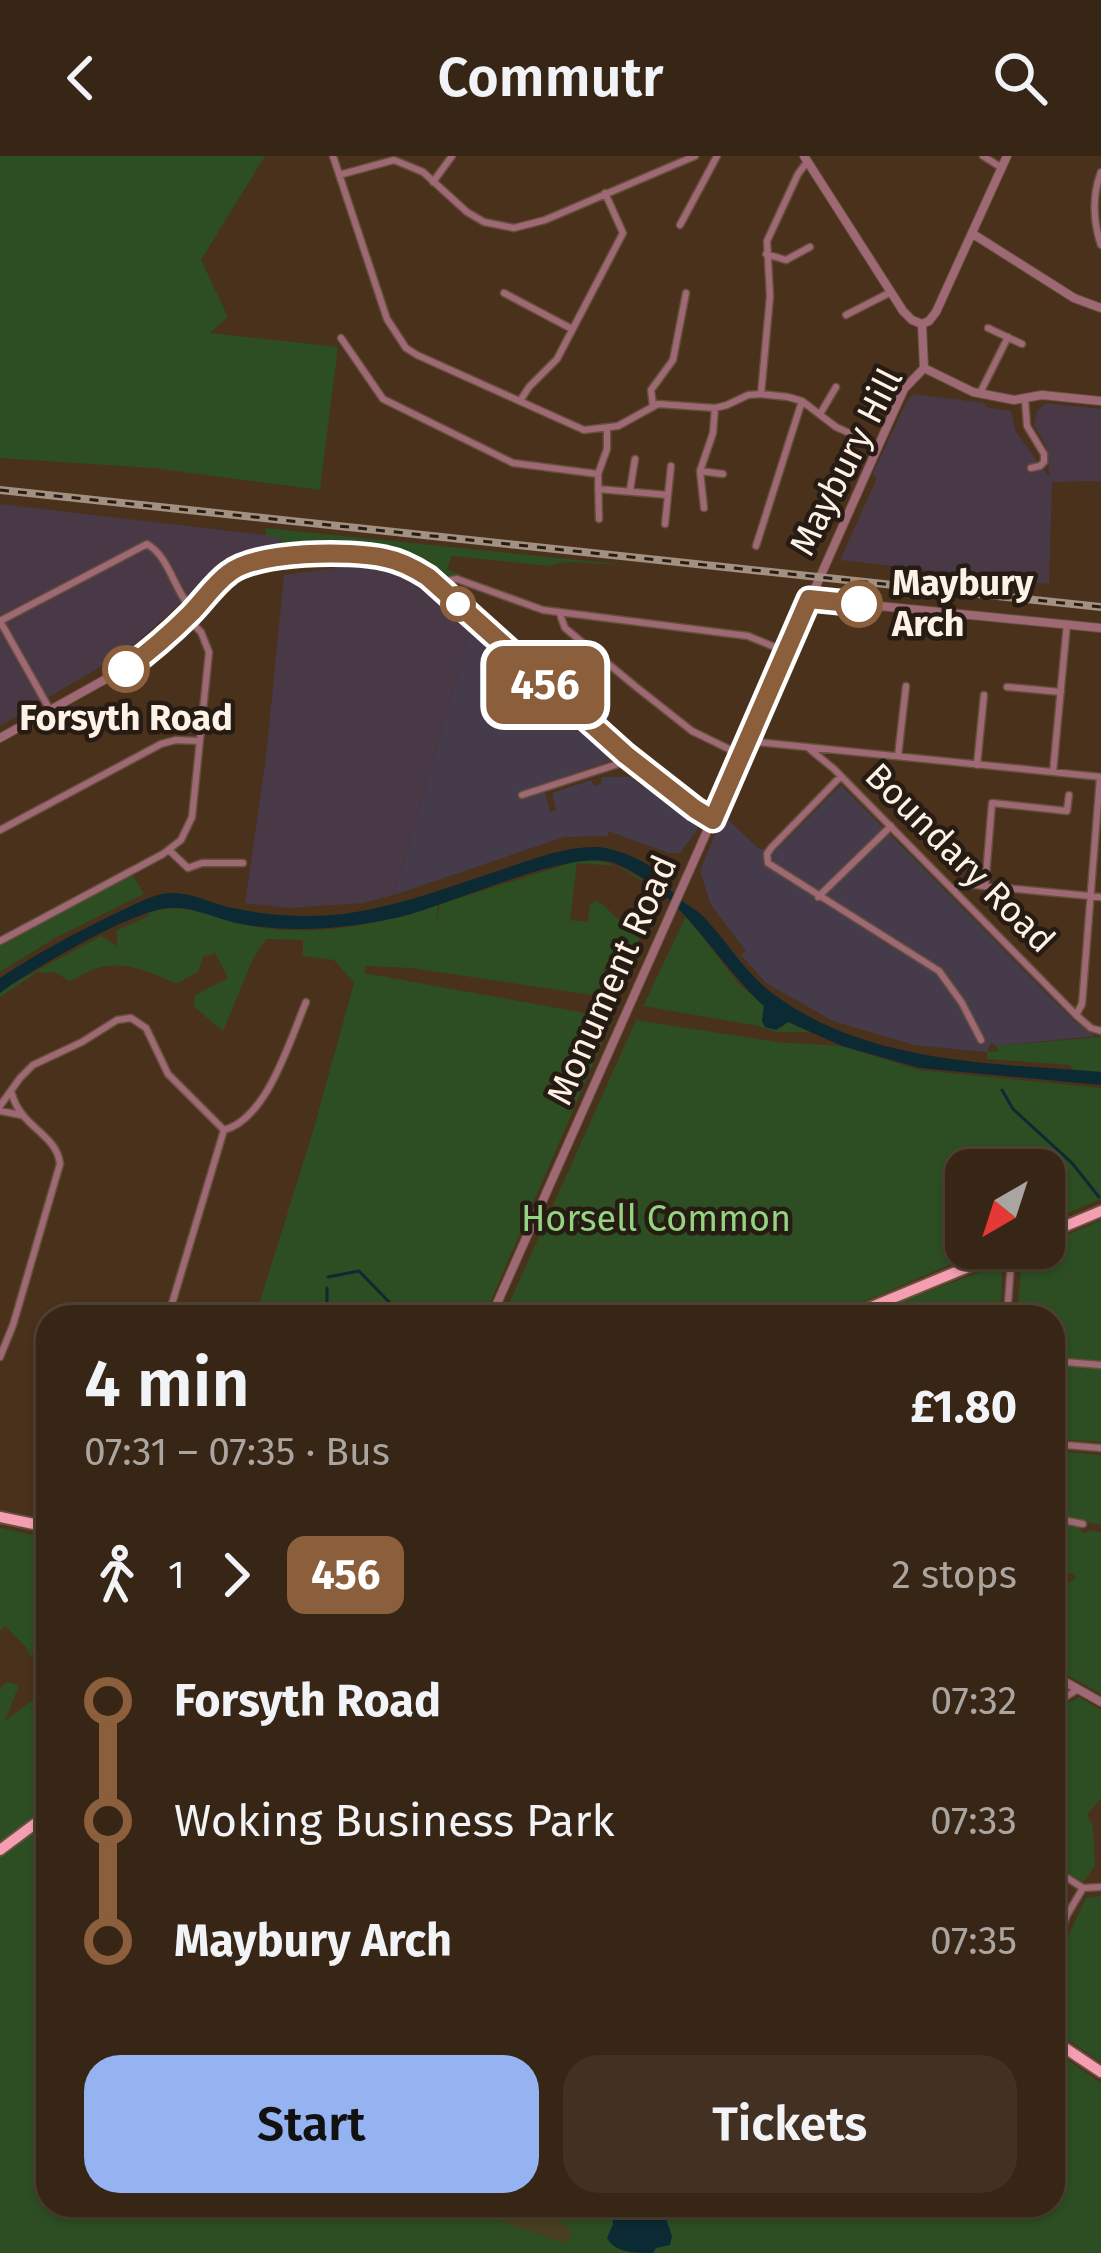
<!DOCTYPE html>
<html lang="en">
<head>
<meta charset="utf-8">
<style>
	:root { --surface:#372515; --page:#423122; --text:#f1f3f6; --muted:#aaa5a0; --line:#514234; --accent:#95b2f1 }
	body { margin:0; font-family:"Fira Sans",sans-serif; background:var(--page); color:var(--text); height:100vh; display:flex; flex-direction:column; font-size:45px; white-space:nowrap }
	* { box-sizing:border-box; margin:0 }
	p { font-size:39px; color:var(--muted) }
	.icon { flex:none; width:66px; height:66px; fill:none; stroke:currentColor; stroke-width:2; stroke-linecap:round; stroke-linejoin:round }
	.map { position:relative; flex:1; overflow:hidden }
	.panel { position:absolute; left:36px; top:1149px; width:1029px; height:912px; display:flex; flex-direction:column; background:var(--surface); border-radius:36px; box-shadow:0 3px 9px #0004,0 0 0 3px var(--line) }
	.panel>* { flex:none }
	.badge { padding:0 24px; border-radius:18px; font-size:42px; line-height:78px }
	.needle { width:78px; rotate:219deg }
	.buttons { position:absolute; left:945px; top:993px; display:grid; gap:24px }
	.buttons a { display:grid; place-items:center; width:120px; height:120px; border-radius:24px; background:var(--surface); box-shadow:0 3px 9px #0004,0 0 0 3px var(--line); font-size:60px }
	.map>.badge { position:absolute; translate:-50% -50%; box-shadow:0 0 0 6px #fff }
	.legs { display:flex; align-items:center; gap:18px; height:132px; padding:0 48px; font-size:39px }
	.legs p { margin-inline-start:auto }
	.summary { display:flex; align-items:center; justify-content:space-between; height:204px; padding:0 48px }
	h1 { font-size:66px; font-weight:600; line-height:90px }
	.cta { display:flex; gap:24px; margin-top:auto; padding:24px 48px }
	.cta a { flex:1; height:138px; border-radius:36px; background:var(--accent); color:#111; font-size:48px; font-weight:600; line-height:138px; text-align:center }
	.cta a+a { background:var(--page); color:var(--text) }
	ul { padding:0 48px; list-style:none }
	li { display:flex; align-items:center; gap:42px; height:120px; font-size:45px }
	li i { display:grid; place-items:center; width:18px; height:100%; margin:0 15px; background:currentColor }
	li i::after { content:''; width:30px; height:30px; margin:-15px; border:9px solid; border-radius:50%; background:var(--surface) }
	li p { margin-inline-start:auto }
	li:first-child i { background:linear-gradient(#0000 50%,currentColor 0) }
	li:last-child i { background:linear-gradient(currentColor 50%,#0000 0) }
	header { display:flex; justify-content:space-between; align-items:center; height:156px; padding:0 48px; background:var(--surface); font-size:54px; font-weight:600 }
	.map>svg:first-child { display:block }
	.commercial { fill:#493946 }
	.industrial { fill:#453b4a }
	.green { fill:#2c4e22 }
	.sand { fill:#473f1f }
	.water { fill:#0c2a33 }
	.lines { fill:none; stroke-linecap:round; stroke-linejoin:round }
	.stream { stroke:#0c2a33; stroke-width:3 }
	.minor-casing { stroke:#66503c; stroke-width:9 }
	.tertiary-casing { stroke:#66503c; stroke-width:10 }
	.primary-casing { stroke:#66503c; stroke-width:14 }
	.minor { stroke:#9e6874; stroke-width:6 }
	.tertiary { stroke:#9e6874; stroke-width:8 }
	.primary { stroke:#f59eb2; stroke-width:10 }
	.rail-casing { stroke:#a29080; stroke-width:8 }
	.rail { stroke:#271c13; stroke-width:3; stroke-dasharray:9; stroke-linecap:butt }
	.line-1-casing { stroke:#fff; stroke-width:27 }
	.line-1 { stroke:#8b5e3c; stroke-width:18 }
	.stop-1-dot { fill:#fff; stroke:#8b5e3c; stroke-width:6 }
	.labels { text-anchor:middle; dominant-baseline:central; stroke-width:9; stroke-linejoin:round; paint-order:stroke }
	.street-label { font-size:36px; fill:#fef2e7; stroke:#271c13 }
	.stop-label { font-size:36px; font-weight:bold; fill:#fef2e7; stroke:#271c13; text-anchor:start }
	.park-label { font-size:36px; fill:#94d382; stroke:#271c13 }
</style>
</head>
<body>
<header><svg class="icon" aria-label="back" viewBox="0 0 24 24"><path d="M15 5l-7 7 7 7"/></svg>Commutr<svg class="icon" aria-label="search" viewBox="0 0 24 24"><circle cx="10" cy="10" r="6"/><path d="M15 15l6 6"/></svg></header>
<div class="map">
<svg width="1101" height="2097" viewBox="0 0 1101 2097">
	<rect width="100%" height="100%" fill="#49311c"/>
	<path class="commercial" d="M 913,238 L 985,247 L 986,251 L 1011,255 L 1016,276 L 1050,322 L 1046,290 L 1034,269 L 1037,255 L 1046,247 L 1101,253 L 1101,325 L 1052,326 L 1049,428 L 840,404 L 877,322 L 872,319 L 906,247 Z
		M 0,348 L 281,381 L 280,392 L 246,397 L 225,408 L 127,495 L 0,570 Z
		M 348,410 L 392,414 L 432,433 L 471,473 L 394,739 L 363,747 L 288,752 L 245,747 L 266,601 L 284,419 Z"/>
	<path class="industrial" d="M 471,473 L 524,522 L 611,595 L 613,604 L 543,628 L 550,656 L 556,654 L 552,637 L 591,624 L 594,630 L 601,628 L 602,621 L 631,621 L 643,631 L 649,630 L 697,669 L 698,673 L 680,697 L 669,697 L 608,675 L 608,680 L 564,681 L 394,739 Z
		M 841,629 L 1074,865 L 1095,880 L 996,890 L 991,887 L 987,896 L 914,889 L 833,865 L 766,827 L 741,799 L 746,795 L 711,749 L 700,715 L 723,659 L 759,693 L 778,692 Z"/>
	<path class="green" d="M 0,0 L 265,0 L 201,104 L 228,161 L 210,177 L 338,191 L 320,334 L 152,312 L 0,302 Z
		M 265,372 L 618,408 C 596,410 570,402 549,410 L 452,400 L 447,413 L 462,419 L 441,420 L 399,394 L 349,389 L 349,393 L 303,396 L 279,394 L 281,382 L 266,380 Z
		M 580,704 C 610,703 632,715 656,733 L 617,710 L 577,707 L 570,764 L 588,766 L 590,747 L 593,748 L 594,744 L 603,749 L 640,783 L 626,797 L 619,808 L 606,810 L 603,814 L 622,832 L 618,843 L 411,812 L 366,810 L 364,817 L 613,862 L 484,1161 L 255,1161 L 313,975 L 354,827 L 334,804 L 303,800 L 303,784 L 266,783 L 253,803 L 223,875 L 194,851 L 195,839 L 228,822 L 215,797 L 203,801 L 198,816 L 176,828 C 154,816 122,804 97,812 C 87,815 79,822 69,825 L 55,816 L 41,817 L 39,815 L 0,841 L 0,837 L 12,828 L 101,780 L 117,790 L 117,774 L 149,760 L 148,757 C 184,743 221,765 257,771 C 317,780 383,770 438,746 L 436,767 L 440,748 Z
		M 132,718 L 144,738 L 55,782 L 0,816 L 0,790 Z
		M 686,760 L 739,828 L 764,850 L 762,865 L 781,872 L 788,866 L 810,876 L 776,876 L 759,870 L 643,850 Z
		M 636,864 L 776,886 L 842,890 L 919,914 L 1101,932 L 1101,1043 L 1044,1067 L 1044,1014 L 966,1014 L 966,1092 L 988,1092 L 829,1161 L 503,1161 Z
		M 1101,881 L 1101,916 L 1072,914 L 1070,909 L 987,903 L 987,896 L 998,895 L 996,890 Z
		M 1101,1064 L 1101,1286 L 1053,1283 L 1053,1161 L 1017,1161 L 1022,1098 L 1044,1092 L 1044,1089 Z
		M 1003,1107 L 1000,1161 L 861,1161 Z
		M 1053,1295 L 1101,1299 L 1101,1369 L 1053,1359 Z
		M 1053,1366 L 1080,1371 L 1082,1376 L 1087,1377 L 1088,1374 L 1101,1376 L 1101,1538 L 1053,1511 L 1068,1427 L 1077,1421 L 1058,1411 L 1053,1458 Z
		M 0,1372 L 48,1382 L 48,1461 L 31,1501 L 25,1490 L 5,1470 L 0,1475 Z
		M 6,1526 L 19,1529 L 5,1565 L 48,1532 L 48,2049 L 1053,2049 L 1053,1894 L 1101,1927 L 1101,2097 L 0,2097 L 0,1532 Z
		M 1079,1541 L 1101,1554 L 1101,1643 L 1087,1658 L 1093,1671 L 1095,1710 L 1083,1726 L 1053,1709 L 1053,1649 L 1065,1639 L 1053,1626 L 1053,1555 Z
		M 1101,1740 L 1101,1906 L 1053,1874 L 1053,1813 L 1086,1742 Z"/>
	<path class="sand" d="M 475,2049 L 541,2049 L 572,2075 L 567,2088 L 509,2069 Z"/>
	<path class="water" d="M 599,691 C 621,694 647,705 664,721 C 676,733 663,724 673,737 C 681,746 693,751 702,759 C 728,786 745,818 776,840 C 870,908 991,907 1101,916 L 1101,929 L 920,912 L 842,890 L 788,866 L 776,874 L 765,871 L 762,865 L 764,850 C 714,804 679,732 614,707 C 571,691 444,752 395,762 C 344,773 293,777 241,768 C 218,764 194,750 170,752 C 134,753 31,814 0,837 L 0,822 C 36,798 73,778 112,759 C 128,752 145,742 162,738 C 186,733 211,748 233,752 C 269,760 306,762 343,758 C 397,751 449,731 501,714 C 533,703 565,690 599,691 Z
		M 612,2049 L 661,2049 L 672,2080 L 670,2089 L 656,2092 L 653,2097 C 635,2097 615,2097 607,2082 L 613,2068 Z"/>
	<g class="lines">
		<path class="stream" d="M 1002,934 L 1013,953 L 1072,1007 L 1099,1041
			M 328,1121 L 359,1115 L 390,1147 L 386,1161
			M 327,1161 L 327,1132"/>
		<defs>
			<path id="minor" d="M 333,0 L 387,163 L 406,192 L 417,199 L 584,274 L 618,270 L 658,248 L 715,252 L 727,249 L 748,239 L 761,238 L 788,241 L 802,245 L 836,271 L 878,290
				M 983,0 L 1002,12
				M 1101,16 C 1092,39 1093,66 1101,89
				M 339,19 L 394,4 L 423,16 L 467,56 L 484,66 L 514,72 L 545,64 L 695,0
				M 433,26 L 452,0
				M 680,69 L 717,0
				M 766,98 L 786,104 L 810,91
				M 504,137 L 572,173
				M 846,159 L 891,136
				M 988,172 L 1022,188
				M 341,182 L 383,243 L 513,307 L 598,318
				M 980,237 L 1008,181
				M 761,238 L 770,140 L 767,85 L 798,18 L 807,6
				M 1025,244 L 1027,270 L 1044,298 L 1044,306 L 1040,310 L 1031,312
				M 520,245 L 529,231 L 557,203 L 623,77 L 605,37
				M 653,250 L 651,234 L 673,204 L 686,137
				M 820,258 L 836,231
				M 700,315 L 723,318
				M 598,333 L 668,339
				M 630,334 L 635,303
				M 704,352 L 700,315 L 713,277 L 715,252
				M 599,363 L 598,318 L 607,293 L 607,273
				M 665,368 L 671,310
				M 756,390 L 802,245
				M 441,433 L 451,424 L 457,423 L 543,454 L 748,480 L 787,496
				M 559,456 L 565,472 L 635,530 L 692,575 L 731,594
				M 1007,531 L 1061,536
				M 50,554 L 0,465 L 147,388 C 170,401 174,436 193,454
				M 748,585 L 1101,621
				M 807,591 L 834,613 L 1076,859 L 1091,872 L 1101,875
				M 898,600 L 906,530
				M 977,609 L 984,539
				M 1053,616 L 1067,468
				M 841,620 L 771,692 L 767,698 L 768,707 L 939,815 L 962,847 L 981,884
				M 522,639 L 618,608 L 626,599
				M 0,674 L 161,588 L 176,584 L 199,585
				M 171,696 L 188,712 L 202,707 L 243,707
				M 985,730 L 992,647 L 1067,655 L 1069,639
				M 952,733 L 963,728 L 1101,741
				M 818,741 L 891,670
				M 0,785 L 163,698 L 181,684 L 192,661 L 209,496 L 201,476 L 187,462
				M 1076,859 L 1082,848 L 1100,621
				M 0,950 L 20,922 L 33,909 L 82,886 L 117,864 L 131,862 L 146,872 L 168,918 L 224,974 L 168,1161
				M 0,955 L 21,959
				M 224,974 C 267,963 290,884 306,846
				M 1007,1161 L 1012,1093
				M 0,1201 L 13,1169 L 60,1008 C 57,978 21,972 12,938
				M 1053,1205 L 1101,1209
				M 1053,1288 L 1101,1292
				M 1053,1362 L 1083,1368
				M 1053,1549 L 1078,1533
				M 1053,1713 L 1083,1732 L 1101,1731
				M 1053,1797 L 1067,1759 L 1083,1732"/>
			<path id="tertiary" d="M 804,0 L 903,155 L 912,164 L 922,168
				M 973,78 L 1074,142 L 1101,152
				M 922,168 L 929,165 L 936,156 L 1007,0
				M 924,212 L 973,236 L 1014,244 L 1042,239 L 1101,245
				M 809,443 L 1101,472
				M 0,582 L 131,509 L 186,462 L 225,420 L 245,407 L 266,402 L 336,397 L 364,399 L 401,406 L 427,421 L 626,599 L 695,653 L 713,664
				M 491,1161 L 889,266 L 904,233 L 924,212 L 922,168
				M 1053,1519 L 1101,1546"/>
			<path id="primary" d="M 1044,1079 L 1101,1055
				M 847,1161 L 1014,1092
				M 0,1361 L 48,1371
				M 0,1694 L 48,1658
				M 1053,1884 L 1101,1916"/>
		</defs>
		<use href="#minor" class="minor-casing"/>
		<use href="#tertiary" class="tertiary-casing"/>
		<use href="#primary" class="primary-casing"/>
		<use href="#minor" class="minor"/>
		<use href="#tertiary" class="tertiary"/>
		<use href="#primary" class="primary"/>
		<defs>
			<path id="rail" d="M 0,334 L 1101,451"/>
		</defs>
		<use href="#rail" class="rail-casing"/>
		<use href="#rail" class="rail"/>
	</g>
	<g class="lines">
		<defs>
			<path id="line-1" d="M 126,513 C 149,496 170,478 190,458 C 203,445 214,428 229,417 C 257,395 350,394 385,402 C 401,405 414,412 428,421 L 626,599 L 695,653 L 713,664 L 809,443 L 859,448"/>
		</defs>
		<use href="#line-1" class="line-1-casing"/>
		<use href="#line-1" class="line-1"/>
	</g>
	<g class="stop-1-dot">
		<circle cx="458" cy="448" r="15"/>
		<circle cx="859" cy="448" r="21"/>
		<circle cx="126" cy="513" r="21"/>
	</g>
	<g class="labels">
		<g class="street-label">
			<text transform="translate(846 306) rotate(-63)">Maybury Hill</text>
			<text transform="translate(960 702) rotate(45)">Boundary Road</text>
			<text transform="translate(612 824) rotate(-66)">Monument Road</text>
		</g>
		<g class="stop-label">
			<text x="892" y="427">Maybury<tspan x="892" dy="41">Arch</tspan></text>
			<text x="126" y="562" text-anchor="middle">Forsyth Road</text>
		</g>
		<g class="park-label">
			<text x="656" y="1063">Horsell Common</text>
		</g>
	</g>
</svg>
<div class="buttons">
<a><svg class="needle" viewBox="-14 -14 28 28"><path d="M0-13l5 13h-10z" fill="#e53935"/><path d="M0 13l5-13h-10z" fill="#aaa5a0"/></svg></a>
</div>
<b class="badge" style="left:545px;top:529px;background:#8b5e3c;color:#fff">456</b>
<section class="panel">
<div class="summary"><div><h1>4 min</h1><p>07:31 – 07:35 · Bus</p></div><b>£1.80</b></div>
<div class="legs"><svg class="icon" aria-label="walk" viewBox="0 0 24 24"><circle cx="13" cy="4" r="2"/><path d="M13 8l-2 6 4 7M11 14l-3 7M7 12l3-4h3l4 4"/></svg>1<svg class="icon" aria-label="forward" viewBox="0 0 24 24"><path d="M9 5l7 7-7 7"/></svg><b class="badge" style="background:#8b5e3c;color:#fff">456</b><p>2 stops</p></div>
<ul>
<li><i style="color:#8b5e3c"></i><b>Forsyth Road</b><p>07:32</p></li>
<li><i style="color:#8b5e3c"></i><span>Woking Business Park</span><p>07:33</p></li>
<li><i style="color:#8b5e3c"></i><b>Maybury Arch</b><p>07:35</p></li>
</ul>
<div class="cta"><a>Start</a><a>Tickets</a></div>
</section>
</div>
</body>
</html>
